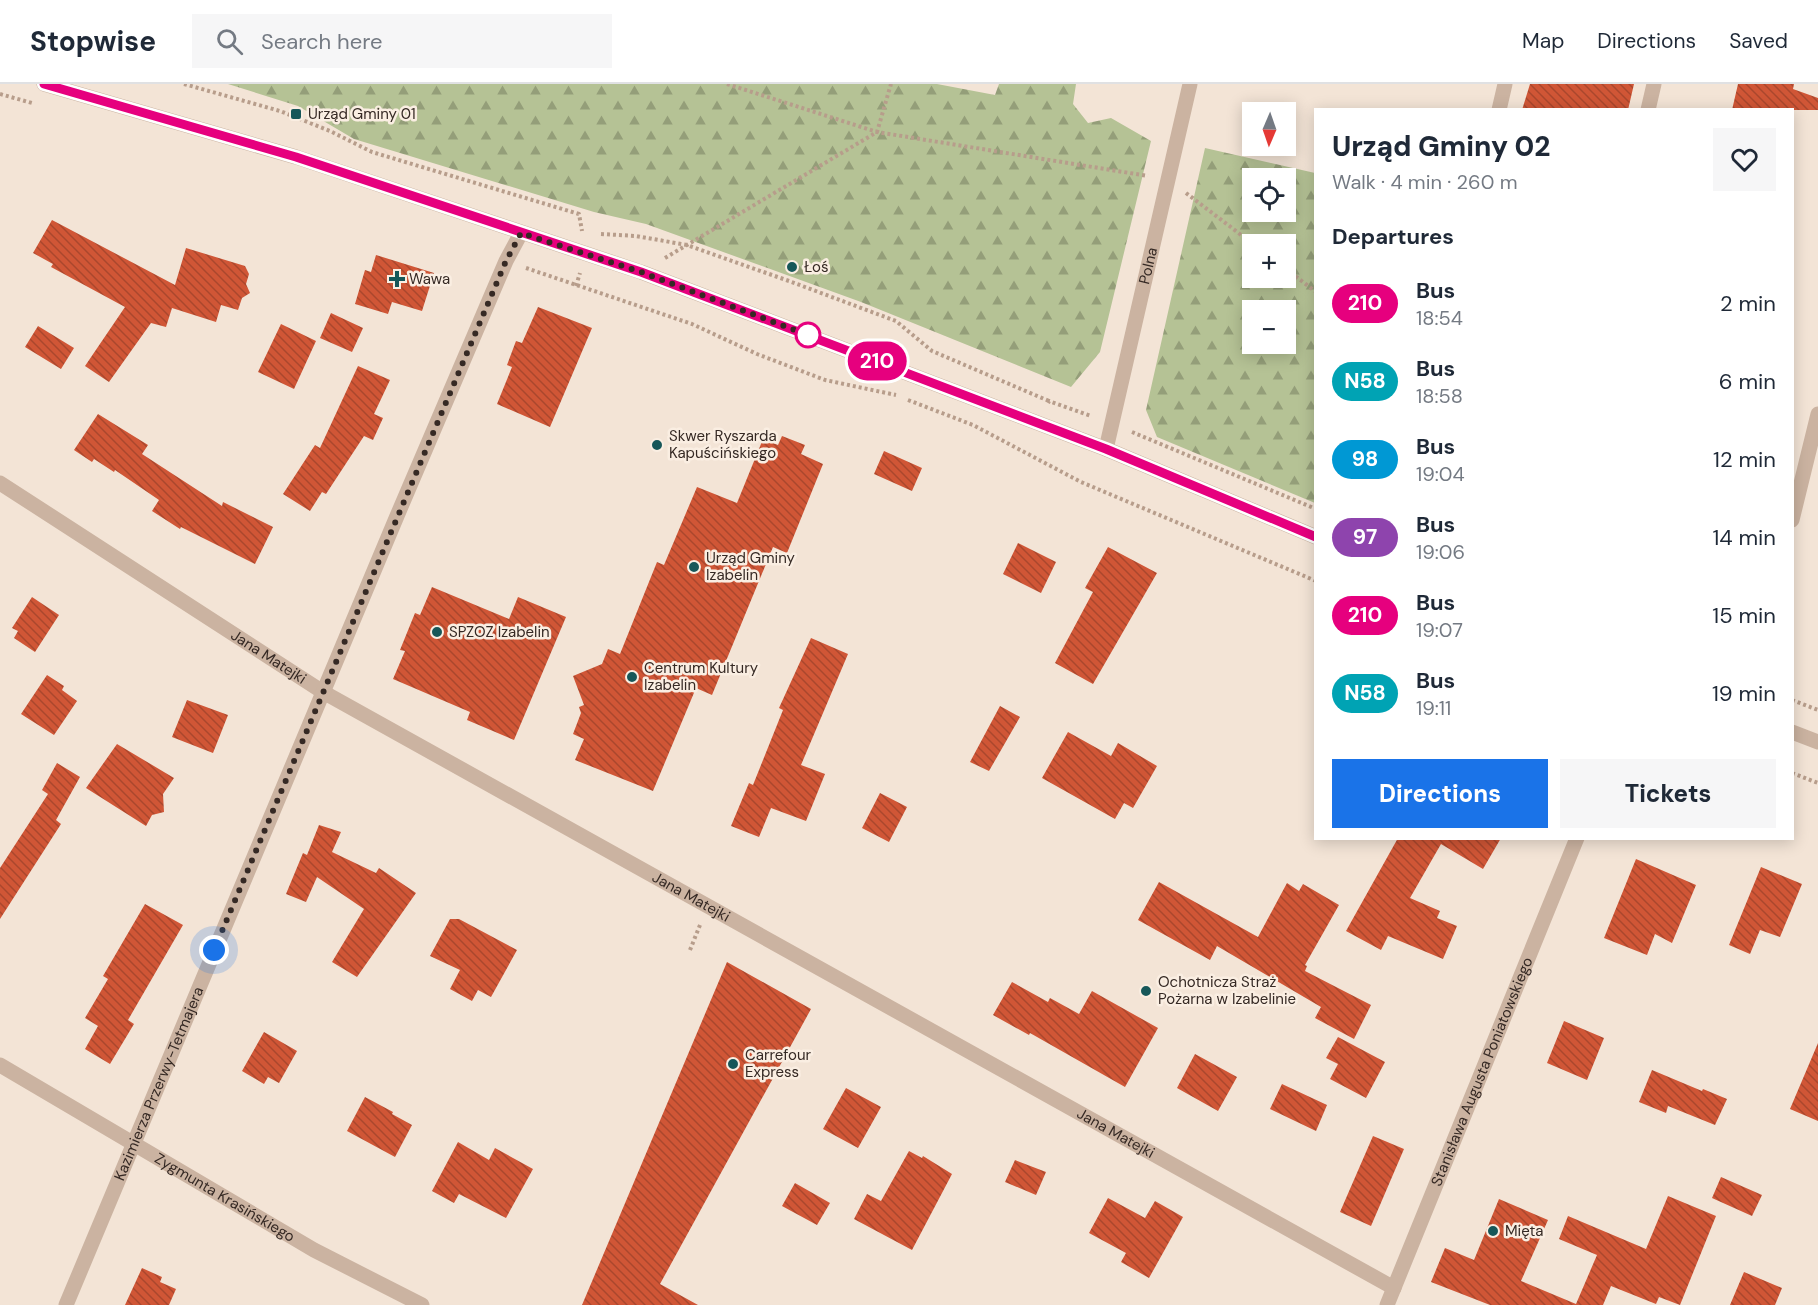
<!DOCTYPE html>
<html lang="en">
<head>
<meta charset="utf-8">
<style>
	:root { --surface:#fff; --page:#f6f6f7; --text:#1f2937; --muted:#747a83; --line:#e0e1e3; --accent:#1a73e8 }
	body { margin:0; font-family:"DM Sans",sans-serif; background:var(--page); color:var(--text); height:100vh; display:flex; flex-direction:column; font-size:22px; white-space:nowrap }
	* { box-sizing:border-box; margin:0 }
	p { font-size:20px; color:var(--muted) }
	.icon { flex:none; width:33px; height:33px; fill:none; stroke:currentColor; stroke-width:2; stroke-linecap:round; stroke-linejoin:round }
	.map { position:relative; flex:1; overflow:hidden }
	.panel { position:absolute; left:1314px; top:24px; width:480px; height:732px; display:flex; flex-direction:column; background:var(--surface); border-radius:0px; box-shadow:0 3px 15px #0003 }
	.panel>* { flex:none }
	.badge { padding:0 12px; border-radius:20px; font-size:21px; line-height:39px }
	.needle { width:39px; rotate:182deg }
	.controls { position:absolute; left:1242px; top:18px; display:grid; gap:12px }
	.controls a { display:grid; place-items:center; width:54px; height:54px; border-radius:0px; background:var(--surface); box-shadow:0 3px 15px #0003; font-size:30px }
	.you { position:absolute; width:30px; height:30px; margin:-15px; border:4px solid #fff; border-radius:50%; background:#1a73e8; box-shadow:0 0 0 9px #1a73e833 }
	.map>.badge { position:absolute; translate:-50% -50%; box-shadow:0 0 0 3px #fff }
	h2 { padding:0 18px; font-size:22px; line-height:54px }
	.round { display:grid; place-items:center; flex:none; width:63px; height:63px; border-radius:0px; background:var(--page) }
	.headline { display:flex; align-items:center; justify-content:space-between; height:102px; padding:0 18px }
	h1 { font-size:28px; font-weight:800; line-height:45px }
	.primary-button { display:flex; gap:12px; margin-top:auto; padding:12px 18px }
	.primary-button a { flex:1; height:69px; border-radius:0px; background:var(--accent); color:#fff; font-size:24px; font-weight:800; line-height:69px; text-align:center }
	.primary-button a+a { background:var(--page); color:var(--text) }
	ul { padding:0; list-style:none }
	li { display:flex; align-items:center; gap:18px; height:78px; padding:0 18px }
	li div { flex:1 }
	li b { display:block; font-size:22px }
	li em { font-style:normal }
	li .badge { min-width:66px; font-weight:700; text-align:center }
	header { display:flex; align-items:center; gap:36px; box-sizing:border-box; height:84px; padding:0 30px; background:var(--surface); border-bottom:2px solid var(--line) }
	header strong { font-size:28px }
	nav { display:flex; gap:33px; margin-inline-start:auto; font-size:21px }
	.search { width:420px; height:54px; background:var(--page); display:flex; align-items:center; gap:15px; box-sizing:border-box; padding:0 21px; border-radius:0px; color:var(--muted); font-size:22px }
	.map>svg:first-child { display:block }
	.forest { fill:url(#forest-firs); fill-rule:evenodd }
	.building { fill:url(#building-back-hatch) }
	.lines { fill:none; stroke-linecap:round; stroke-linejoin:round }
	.path { stroke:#b79d8b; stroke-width:4; stroke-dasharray:3 3; stroke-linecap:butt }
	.minor { stroke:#cbb3a1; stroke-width:15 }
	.tertiary { stroke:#cbb3a1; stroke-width:15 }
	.line-casing { stroke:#fff; stroke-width:14 }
	.line { stroke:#e6007e; stroke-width:9 }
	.walk { stroke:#352924; stroke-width:6; stroke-dasharray:0 10.8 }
	.poi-dot { fill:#175759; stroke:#faeee2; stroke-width:2 }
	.stop-dot { fill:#fff; stroke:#e6007e; stroke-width:3 }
	.labels { text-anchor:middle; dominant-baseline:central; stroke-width:5; stroke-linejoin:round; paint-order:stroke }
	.poi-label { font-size:15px; fill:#352924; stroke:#faeee2; text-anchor:start }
	.street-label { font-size:15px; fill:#352924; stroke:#faeee2 }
</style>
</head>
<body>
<header>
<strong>Stopwise</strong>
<div class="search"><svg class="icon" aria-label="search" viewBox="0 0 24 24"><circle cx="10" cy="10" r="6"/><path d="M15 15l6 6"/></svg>Search here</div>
<nav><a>Map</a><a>Directions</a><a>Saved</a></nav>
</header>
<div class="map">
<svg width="1818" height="1221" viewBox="0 0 1818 1221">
	<defs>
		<pattern id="forest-firs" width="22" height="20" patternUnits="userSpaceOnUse" patternTransform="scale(1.5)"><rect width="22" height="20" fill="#b5c295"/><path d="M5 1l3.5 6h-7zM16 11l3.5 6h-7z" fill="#949e79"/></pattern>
		<pattern id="building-back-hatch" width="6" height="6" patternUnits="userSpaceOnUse" patternTransform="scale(1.5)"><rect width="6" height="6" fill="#d05636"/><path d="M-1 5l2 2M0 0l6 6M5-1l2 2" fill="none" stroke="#aa472d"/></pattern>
	</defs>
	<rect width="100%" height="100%" fill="#f3e4d6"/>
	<path class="forest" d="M 228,0 L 937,0 L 995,11 L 999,0 L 1076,0 L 1073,20 L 1088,39 L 1111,34 L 1151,57 L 1100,268 L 1071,303 L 861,218 L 646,140 L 594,128 L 354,55 L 298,22 Z
		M 1205,64 L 1315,89 L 1315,419 L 1157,353 L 1146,326 ZM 1252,94 L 1286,94 L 1286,128 L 1252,128 ZM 1286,160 L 1286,194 L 1252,194 L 1252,160 ZM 1252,226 L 1286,226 L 1286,260 L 1252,260 Z"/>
	<path class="building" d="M 1530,0 L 1634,0 L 1628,26 L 1522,26 Z
		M 1738,0 L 1794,0 L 1793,5 L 1818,14 L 1818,26 L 1732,26 Z
		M 52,136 L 175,201 L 186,164 L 245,182 L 249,190 L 246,200 L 250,209 L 242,214 L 238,226 L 221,221 L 216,238 L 172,224 L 166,243 L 151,239 L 109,298 L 85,282 L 125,223 L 51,183 L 53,180 L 33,169 Z
		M 376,171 L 434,189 L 422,227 L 392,218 L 388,230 L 355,220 L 365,186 L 371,188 Z
		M 538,223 L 592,244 L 550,343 L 497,320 L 512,283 L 507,281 L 516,257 L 522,259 Z
		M 331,229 L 363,244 L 352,268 L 320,254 Z
		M 281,240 L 316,257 L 294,305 L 258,288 Z
		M 38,242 L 74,264 L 61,285 L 25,263 Z
		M 358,282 L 390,296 L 374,330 L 383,334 L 373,356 L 364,352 L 326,410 L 322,408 L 310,427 L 283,410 L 315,361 L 320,364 Z
		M 98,330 L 148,361 L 142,370 L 222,422 L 223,418 L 273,443 L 255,480 L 181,443 L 180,445 L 152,427 L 159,416 L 115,386 L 114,388 L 94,375 L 92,378 L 74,366 Z
		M 782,352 L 805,361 L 801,370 L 823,380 L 787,469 L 773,463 L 712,611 L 696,604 L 653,707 L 575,676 L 584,655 L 573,650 L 581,629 L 579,623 L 584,621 L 573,592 L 602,580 L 608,565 L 620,570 L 657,478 L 664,481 L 697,403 L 737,419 L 763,355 L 778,361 Z
		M 884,367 L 922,384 L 912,407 L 874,390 Z
		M 1018,459 L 1056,478 L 1041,509 L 1003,490 Z
		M 1108,463 L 1157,489 L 1093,600 L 1055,579 L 1093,508 L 1085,504 Z
		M 432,503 L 509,535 L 518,513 L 566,533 L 514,656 L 467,636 L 470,628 L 393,595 L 405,567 L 400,566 L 415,529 L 420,531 Z
		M 32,513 L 59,531 L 35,568 L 14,554 L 18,547 L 12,544 Z
		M 811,554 L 848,570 L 801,681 L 825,690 L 806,737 L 771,724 L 759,753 L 731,742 L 749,699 L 753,701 L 783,626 L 779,624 Z
		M 47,591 L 64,602 L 62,606 L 77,617 L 54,651 L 21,630 Z
		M 187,616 L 228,631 L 213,669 L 172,653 Z
		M 1000,622 L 1020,633 L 989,687 L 970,678 Z
		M 1068,648 L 1111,672 L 1118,659 L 1157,682 L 1133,724 L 1124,719 L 1115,735 L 1042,694 Z
		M 117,660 L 174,694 L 163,710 L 164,728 L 152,731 L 146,742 L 86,704 Z
		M 57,679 L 80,693 L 56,736 L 61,740 L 0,835 L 0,784 L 48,710 L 42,706 Z
		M 880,709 L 907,723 L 889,758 L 862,744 Z
		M 319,741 L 341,748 L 332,768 L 376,789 L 379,784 L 416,809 L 357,893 L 332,878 L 364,825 L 317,793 L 306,818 L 286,810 L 303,769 L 307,771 Z
		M 1398,754 L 1501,754 L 1483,785 L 1441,760 L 1410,814 L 1440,827 L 1437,834 L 1457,842 L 1443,875 L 1388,852 L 1381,866 L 1346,847 Z
		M 1636,775 L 1696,801 L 1672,859 L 1655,850 L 1647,871 L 1604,854 Z
		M 1761,783 L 1802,800 L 1780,853 L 1760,846 L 1750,870 L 1729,861 Z
		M 1159,798 L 1258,853 L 1287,799 L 1299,807 L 1303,800 L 1339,821 L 1305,881 L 1307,882 L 1305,887 L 1371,921 L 1354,955 L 1315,934 L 1321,923 L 1217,862 L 1210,876 L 1138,836 Z
		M 145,820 L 183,841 L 128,936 L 134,940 L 110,980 L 85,965 L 98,942 L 85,934 L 108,895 L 103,892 Z
		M 450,835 L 459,835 L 517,866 L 491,913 L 478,906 L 472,917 L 450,905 L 460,886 L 430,872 Z
		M 727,878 L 811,925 L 660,1200 L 698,1221 L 582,1221 Z
		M 1012,898 L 1048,918 L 1050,914 L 1079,930 L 1092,907 L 1158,944 L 1125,1003 L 1030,949 L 1029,951 L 993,931 Z
		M 1564,937 L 1604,954 L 1587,996 L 1547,979 Z
		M 264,948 L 297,967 L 279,999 L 268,993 L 264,1000 L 242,987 Z
		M 1338,953 L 1385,978 L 1366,1014 L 1330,995 L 1338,980 L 1326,974 Z
		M 1818,959 L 1818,1037 L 1790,1025 Z
		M 1195,970 L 1237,993 L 1218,1027 L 1177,1004 Z
		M 1652,986 L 1702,1007 L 1703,1005 L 1727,1015 L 1715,1041 L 1668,1022 L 1666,1029 L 1639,1018 Z
		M 1282,1000 L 1327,1021 L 1316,1047 L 1270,1025 Z
		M 846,1004 L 881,1023 L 858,1064 L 823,1045 Z
		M 365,1013 L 393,1028 L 392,1030 L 412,1041 L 395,1073 L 347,1047 Z
		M 1373,1052 L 1404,1065 L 1371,1142 L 1340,1128 Z
		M 458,1058 L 489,1076 L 495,1064 L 533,1085 L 506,1134 L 459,1110 L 454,1119 L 432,1107 Z
		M 909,1067 L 922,1074 L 923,1072 L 952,1090 L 912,1166 L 854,1135 L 867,1110 L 881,1117 Z
		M 1015,1076 L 1046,1088 L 1036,1111 L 1005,1098 Z
		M 1721,1093 L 1762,1111 L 1752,1132 L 1712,1114 Z
		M 795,1099 L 830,1119 L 817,1141 L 782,1122 Z
		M 1668,1112 L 1716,1132 L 1680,1221 L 1659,1213 L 1656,1220 L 1611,1202 L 1603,1221 L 1490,1221 L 1431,1198 L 1445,1164 L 1474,1176 L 1499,1115 L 1548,1136 L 1521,1197 L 1576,1220 L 1597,1171 L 1559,1155 L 1568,1132 L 1646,1165 Z
		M 1108,1114 L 1145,1134 L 1155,1117 L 1183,1133 L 1149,1194 L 1121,1178 L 1126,1169 L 1089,1149 Z
		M 142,1184 L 162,1193 L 160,1198 L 176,1205 L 169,1221 L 125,1221 Z
		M 1744,1188 L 1782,1204 L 1775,1221 L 1730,1221 Z"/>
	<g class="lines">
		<path class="path" d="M 184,0 L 280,27 L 330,47 L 372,68 L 579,130 L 582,147
			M 727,0 L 877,48 L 1148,92
			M 0,10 L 32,19
			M 1186,109 L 1253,160
			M 601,150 L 636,152 L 687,161 L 789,197 L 896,237 L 932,267 L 1049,317
			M 665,174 L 877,48 L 891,0
			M 526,184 L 692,240 L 757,270 L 825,296 L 896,311
			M 1286,185 L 1316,208
			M 576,202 L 580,189
			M 908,316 L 973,341 L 1081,398 L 1316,497
			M 1048,319 L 1049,317 L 1091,332
			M 1132,348 L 1316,425
			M 1792,616 L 1818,626
			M 1792,689 L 1818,699
			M 690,866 L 700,841"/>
		<g class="minor">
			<path d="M 1499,26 L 1505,0"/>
			<path d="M 1648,26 L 1654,0"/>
			<path id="s1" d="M 1106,365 L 1190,0"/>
			<path id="s2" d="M 0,399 L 323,608 L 1394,1204"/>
			<path d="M 1792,436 L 1818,330"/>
			<path id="s3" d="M 0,981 L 314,1166 L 422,1221"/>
			<path id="s4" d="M 66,1221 L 397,432 L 506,177 L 521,149"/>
			<path id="s5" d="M 1387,1221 L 1577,754"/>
		</g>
		<path class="tertiary" d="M 44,0 L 296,73 L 641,188 L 1106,365 L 1316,453
			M 1792,648 L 1818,658"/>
	</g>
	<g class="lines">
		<defs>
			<path id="line" d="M 44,0 L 296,73 L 641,188 L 1106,365 L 1316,453"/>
		</defs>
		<use href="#line" class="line-casing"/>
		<use href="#line" class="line"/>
		<path class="walk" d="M 214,866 L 506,177 L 521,149 L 641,188 L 808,251"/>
	</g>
	<g class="poi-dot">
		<rect x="290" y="24" width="12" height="12" rx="3"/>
		<circle cx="792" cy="183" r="6"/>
		<path d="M394 186h6v6h6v6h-6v6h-6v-6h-6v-6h6z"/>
		<circle cx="657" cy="361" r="6"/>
		<circle cx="694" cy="483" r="6"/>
		<circle cx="437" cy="548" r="6"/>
		<circle cx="632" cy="593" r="6"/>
		<circle cx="1146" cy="907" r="6"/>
		<circle cx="733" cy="980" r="6"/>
		<circle cx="1493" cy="1147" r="6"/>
	</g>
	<circle class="stop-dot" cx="808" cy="251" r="12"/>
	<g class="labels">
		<g class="poi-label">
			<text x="308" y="30">Urząd Gminy 01</text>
			<text x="804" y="183">Łoś</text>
			<text x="409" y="195">Wawa</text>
			<text x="669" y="352">Skwer Ryszarda<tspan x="669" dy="17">Kapuścińskiego</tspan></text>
			<text x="706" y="474">Urząd Gminy<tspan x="706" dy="17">Izabelin</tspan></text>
			<text x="449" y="548">SPZOZ Izabelin</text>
			<text x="644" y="584">Centrum Kultury<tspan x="644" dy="17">Izabelin</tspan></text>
			<text x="1158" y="898">Ochotnicza Straż<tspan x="1158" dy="17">Pożarna w Izabelinie</tspan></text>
			<text x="745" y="971">Carrefour<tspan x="745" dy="17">Express</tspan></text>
			<text x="1505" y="1147">Mięta</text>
		</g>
		<g class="street-label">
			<text stroke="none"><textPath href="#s1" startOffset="188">Polna</textPath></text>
			<text stroke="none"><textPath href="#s2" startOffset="320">Jana Matejki</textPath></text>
			<text stroke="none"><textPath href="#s2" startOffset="806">Jana Matejki</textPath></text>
			<text stroke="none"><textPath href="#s5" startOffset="252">Stanisława Augusta Poniatowskiego</textPath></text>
			<text stroke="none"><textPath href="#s4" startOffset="240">Kazimierza Przerwy-Tetmajera</textPath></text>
			<text stroke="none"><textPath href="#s2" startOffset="1292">Jana Matejki</textPath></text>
			<text stroke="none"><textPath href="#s3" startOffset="261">Zygmunta Krasińskiego</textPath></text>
		</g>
	</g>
</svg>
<div class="controls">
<a><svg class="needle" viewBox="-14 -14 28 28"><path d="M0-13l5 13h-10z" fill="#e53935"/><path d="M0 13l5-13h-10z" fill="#747a83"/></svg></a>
<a><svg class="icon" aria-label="locate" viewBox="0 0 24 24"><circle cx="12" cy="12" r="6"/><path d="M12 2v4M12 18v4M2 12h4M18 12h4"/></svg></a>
<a>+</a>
<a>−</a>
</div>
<div class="you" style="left:214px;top:866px"></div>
<b class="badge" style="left:877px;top:277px;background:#e6007e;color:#fff">210</b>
<section class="panel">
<div class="headline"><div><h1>Urząd Gminy 02</h1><p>Walk · 4 min · 260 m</p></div><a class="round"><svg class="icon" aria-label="heart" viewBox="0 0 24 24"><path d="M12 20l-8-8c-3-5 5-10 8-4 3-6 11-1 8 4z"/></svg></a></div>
<h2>Departures</h2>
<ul>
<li><span class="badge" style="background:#e6007e;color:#fff">210</span><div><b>Bus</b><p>18:54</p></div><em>2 min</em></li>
<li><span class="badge" style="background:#00a3b4;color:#fff">N58</span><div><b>Bus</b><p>18:58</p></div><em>6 min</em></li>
<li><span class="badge" style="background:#0098d4;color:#fff">98</span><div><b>Bus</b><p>19:04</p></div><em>12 min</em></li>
<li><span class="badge" style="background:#8e44ad;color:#fff">97</span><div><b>Bus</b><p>19:06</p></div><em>14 min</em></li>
<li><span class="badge" style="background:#e6007e;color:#fff">210</span><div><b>Bus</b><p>19:07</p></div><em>15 min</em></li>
<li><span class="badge" style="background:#00a3b4;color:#fff">N58</span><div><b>Bus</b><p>19:11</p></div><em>19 min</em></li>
</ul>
<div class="primary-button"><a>Directions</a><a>Tickets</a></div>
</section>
</div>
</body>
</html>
